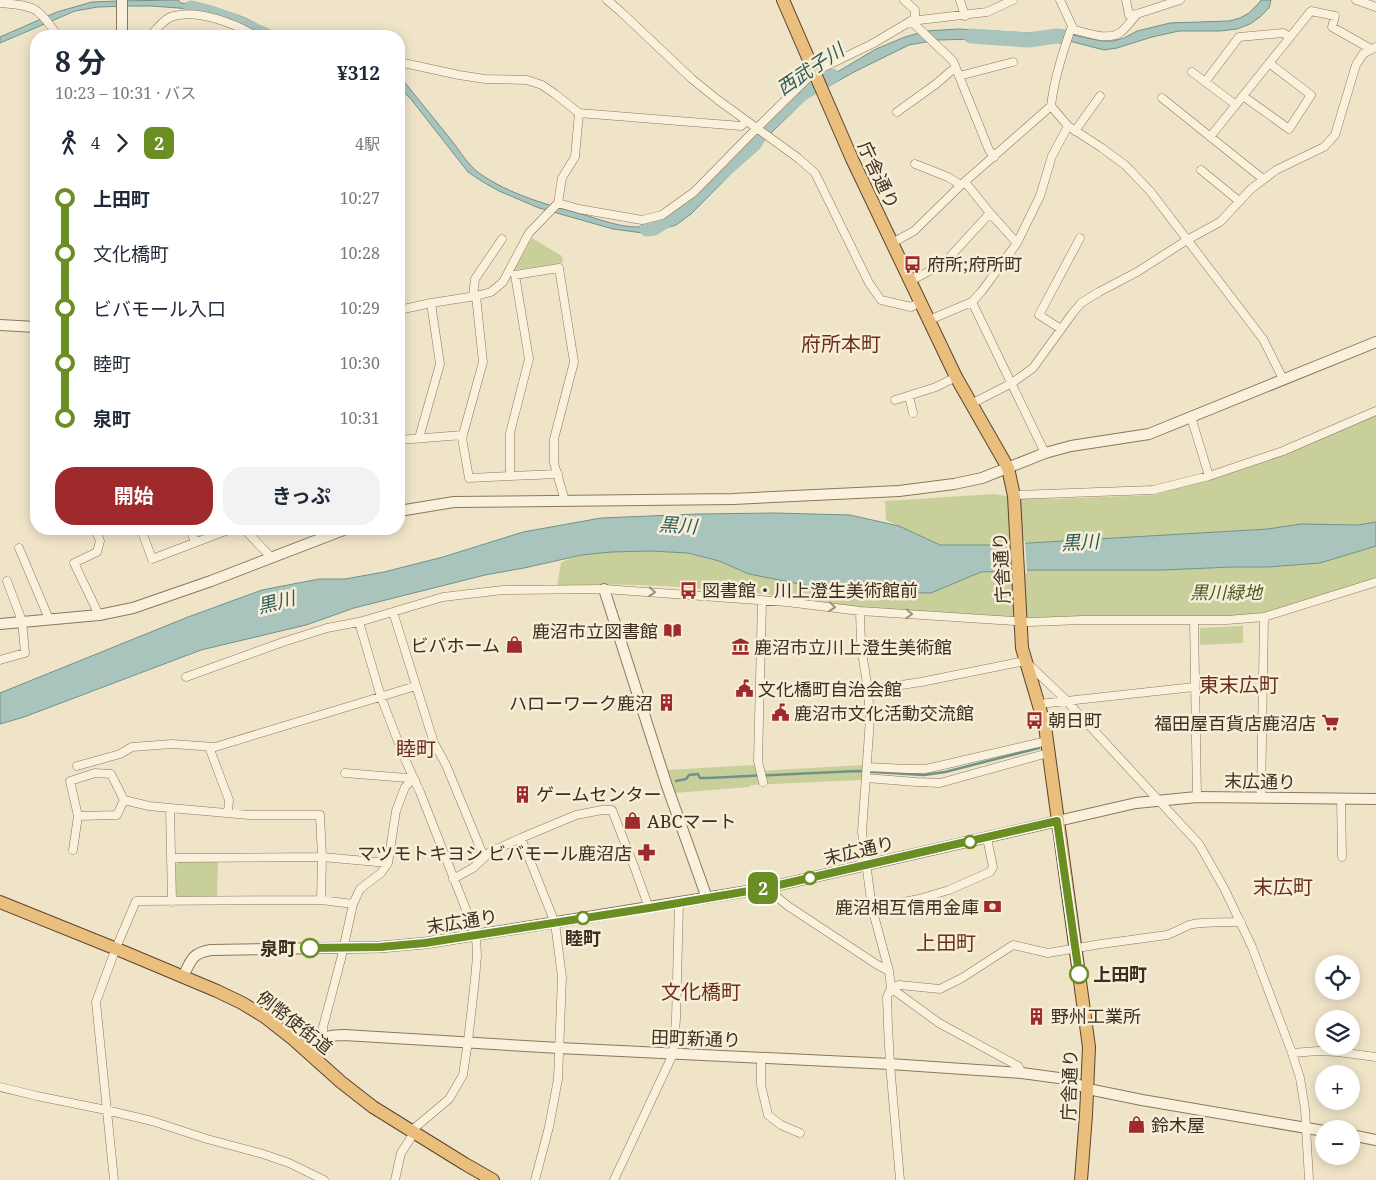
<!DOCTYPE html>
<html lang="ja">
<head>
<meta charset="utf-8">
<style>
	:root { --surface:#fff; --page:#f2f2f3; --text:#1f2937; --muted:#747a83; --accent:#9e2a2b }
	body { margin:0; font-family:"Noto Serif","Noto Sans JP",serif; background:var(--page); color:var(--text); height:100vh; display:flex; flex-direction:column; font-size:19px; white-space:nowrap }
	* { box-sizing:border-box; margin:0 }
	p { font-size:16px; color:var(--muted) }
	.icon { flex:none; width:28px; height:28px; fill:none; stroke:currentColor; stroke-width:2; stroke-linecap:round; stroke-linejoin:round }
	.map { position:relative; flex:1; overflow:hidden }
	.drawer { position:absolute; left:30px; top:30px; width:375px; height:505px; display:flex; flex-direction:column; background:var(--surface); border-radius:20px; box-shadow:0 2px 12px #0003 }
	.drawer>* { flex:none }
	.badge { padding:0 10px; border-radius:8px; font-size:18px; line-height:32px }
	.fabs { position:absolute; left:1315px; top:955px; display:grid; gap:10px }
	.fabs a { display:grid; place-items:center; width:45px; height:45px; border-radius:50%; background:var(--surface); box-shadow:0 2px 12px #0003; font-size:25px }
	.map>.badge { position:absolute; translate:-50% -50%; box-shadow:0 0 0 2px #fff }
	.legs { display:flex; align-items:center; gap:8px; height:55px; padding:0 25px; font-size:16px }
	.legs p { margin-inline-start:auto }
	.headline { display:flex; align-items:center; justify-content:space-between; height:85px; padding:0 25px }
	h1 { font-size:28px; font-weight:700; line-height:38px }
	.cta { display:flex; gap:10px; margin-top:auto; padding:10px 25px }
	.cta a { flex:1; height:58px; border-radius:20px; background:var(--accent); color:#fff; font-size:20px; font-weight:700; line-height:58px; text-align:center }
	.cta a+a { background:var(--page); color:var(--text) }
	ul { padding:0 25px; list-style:none }
	li { display:flex; align-items:center; gap:18px; height:55px; font-size:19px }
	li i { display:grid; place-items:center; width:8px; height:100%; margin:0 6px; background:currentColor }
	li i::after { content:''; width:12px; height:12px; margin:-6px; border:4px solid; border-radius:50%; background:var(--surface) }
	li p { margin-inline-start:auto }
	li:first-child i { background:linear-gradient(#0000 50%,currentColor 0) }
	li:last-child i { background:linear-gradient(currentColor 50%,#0000 0) }
	.map>svg:first-child { display:block }
	.green { fill:#c9cf9b }
	.water { fill:#a9c4bc; stroke:#6f938a }
	.pier { fill:#f0e4c8 }
	.lines { fill:none; stroke-linecap:round; stroke-linejoin:round }
	.stream { stroke:#6f938a; stroke-width:2.5 }
	.river { stroke:#a9c4bc; stroke-width:15 }
	.minor-casing { stroke:#8d765c; stroke-width:9 }
	.tertiary-casing { stroke:#8d765c; stroke-width:12 }
	.trunk-casing { stroke:#5b4430; stroke-width:14 }
	.minor { stroke:#faf1dc; stroke-width:8 }
	.tertiary { stroke:#faf1dc; stroke-width:10 }
	.trunk { stroke:#eabe7c; stroke-width:12 }
	.oneway { stroke:#9c907e }
	.line-1-casing { stroke:#fff; stroke-width:11 }
	.line-1 { stroke:#6b8e23; stroke-width:8 }
	.stop-1-dot { fill:#fff; stroke:#6b8e23; stroke-width:2.5 }
	.labels { text-anchor:middle; dominant-baseline:central; stroke-width:5; stroke-linejoin:round; paint-order:stroke }
	.street-label { font-size:18px; fill:#3d2e20; stroke:#f7eed8 }
	.poi-label { font-size:18px; fill:#3d2e20; stroke:#f7eed8; text-anchor:start }
	.park-label { font-size:18px; font-style:italic; fill:#4d5a26; stroke:#f7eed8 }
	.stop-label { font-size:18px; font-weight:bold; fill:#3d2e20; stroke:#f7eed8 }
	.water-label { font-size:19px; font-style:italic; fill:#2f5d5a; stroke:#f7eed8 }
	.quarter-label { font-size:20px; fill:#6b2e1e; stroke:#f7eed8 }
</style>
</head>
<body>
<div class="map">
<svg width="1376" height="1180" viewBox="0 0 1376 1180">
	<rect width="100%" height="100%" fill="#f0e4c8"/>
	<path class="green" d="M 532,238 L 562,256 L 563,263 L 514,270 Z
		M 1376,416 L 1376,522 L 1358,525 L 1301,524 L 1268,529 L 995,545 L 940,545 L 886,520 L 885,501 L 994,494 L 1005,496 L 1023,495 L 1031,498 L 1051,499 L 1154,495 L 1284,455 Z
		M 1376,546 L 1376,579 L 1267,612 L 1233,617 L 1011,619 L 857,608 L 789,600 C 769,593 746,592 725,591 C 669,585 613,583 557,586 L 561,563 L 564,561 L 582,555 L 611,552 L 650,551 L 688,553 L 719,561 L 749,574 L 835,591 L 901,593 L 931,593 L 981,572 L 1035,570 L 1164,570 L 1232,567 L 1268,567 L 1362,550 Z
		M 1243,626 L 1243,643 L 1200,645 L 1200,628 Z
		M 754,765 L 757,767 L 759,771 L 862,765 L 862,780 L 751,785 L 749,787 L 675,793 L 667,770 Z
		M 179,862 L 218,862 L 217,897 L 180,898 L 175,893 L 175,866 Z"/>
	<path class="water" d="M 178,0 L 181,3 C 206,7 233,10 255,23 C 262,28 268,33 275,36 L 266,36 L 242,22 L 214,13 L 179,8 L 151,6 L 131,6 L 98,7 L 75,11 L 0,43 L 0,37 L 57,12 L 92,2 L 118,1 Z
		M 1261,0 L 1271,0 L 1269,8 L 1260,17 L 1250,24 L 1237,29 L 1220,31 L 1179,31 L 1152,37 L 1117,48 L 1104,50 L 1058,38 L 1042,37 L 1028,40 L 1005,37 L 979,39 L 937,40 L 909,45 L 854,72 L 806,99 L 773,131 L 691,214 L 676,225 L 659,230 L 643,233 L 613,229 L 539,208 L 499,191 L 483,182 L 468,172 L 410,98 L 399,88 L 399,78 L 406,84 C 421,103 437,122 452,141 C 460,151 468,165 479,173 C 510,195 548,205 585,215 C 601,220 620,227 637,227 C 652,226 668,222 681,214 L 789,108 L 829,77 L 876,49 L 905,37 L 926,31 L 958,29 L 1030,33 L 1063,33 L 1102,41 L 1113,41 L 1124,38 L 1137,31 L 1170,23 L 1229,21 L 1240,18 L 1249,13 L 1259,3 Z
		M 775,513 L 850,515 L 899,526 L 940,545 L 995,545 L 1268,529 L 1301,524 L 1358,525 L 1376,522 L 1376,546 L 1320,563 L 1268,567 L 1232,567 L 1164,570 L 1035,570 L 981,572 L 931,593 L 835,591 L 749,574 L 719,561 L 688,553 L 650,551 L 611,552 L 582,555 L 524,568 L 485,575 L 354,608 L 306,625 L 201,650 L 24,717 L 0,724 L 0,693 L 188,617 L 262,590 L 319,579 L 345,579 L 384,572 L 443,557 L 523,532 L 601,518 L 697,514 Z"/>
	<path class="pier" d="M 1025,541 L 1027,573 L 1009,574 L 1007,542 Z"/>
	<g class="lines">
		<path class="stream" d="M 676,781 L 686,779 L 689,775 L 698,774 L 700,778 L 708,778 L 857,771 L 924,775 L 945,772 L 1039,748"/>
		<path class="river" d="M 191,8 C 218,13 242,25 267,36
			M 971,36 L 1028,40 L 1057,36 L 1065,37
			M 647,229 L 654,228 L 670,218 L 754,144 L 767,125 L 804,92 L 832,76"/>
		<defs>
			<path id="minor" d="M 607,0 L 620,11 L 692,79 L 718,100 L 798,158 L 815,173 L 869,283 L 881,300 L 911,307 L 920,302
				M 904,0 L 915,10 L 915,21
				M 960,0 L 965,16
				M 1126,0 L 1129,15 L 1137,14 L 1180,0
				M 1356,0 L 1376,7
				M 0,3 C 11,4 27,4 37,11 C 45,17 52,28 58,36
				M 911,21 L 953,61 L 989,150 L 994,157
				M 1071,29 C 1085,32 1108,42 1121,32 C 1127,27 1132,20 1137,14
				M 150,36 C 157,29 164,18 174,16 C 199,9 235,24 256,36
				M 399,62 L 459,75 L 485,79 L 527,80 L 542,85 L 555,94 L 579,113 L 741,126 L 747,121
				M 1192,72 L 1236,105
				M 959,76 L 1013,62
				M 1205,82 L 1239,37 L 1283,33 L 1290,37
				M 1243,96 L 1289,129 L 1311,95 L 1269,63
				M 1162,98 L 1263,179
				M 1051,106 L 1068,126 L 1102,148 L 1125,165 L 1150,191 L 1263,339 L 1283,379
				M 897,112 L 936,84 L 951,71 L 956,69
				M 1075,131 L 1100,96
				M 1210,137 L 1311,11 L 1335,16 L 1332,27 L 1371,49
				M 915,164 L 948,177 L 961,185
				M 1201,170 L 1239,201
				M 965,182 L 990,213 L 1017,243
				M 558,203 L 579,209 L 642,220 L 662,215 L 694,192 L 757,128 L 814,72 L 872,44 L 911,21 L 987,12 L 1013,0
				M 892,243 L 914,231 L 961,185 L 1051,106 C 1054,79 1063,51 1072,26 L 1060,0
				M 910,281 L 941,265 L 947,260 L 990,213
				M 473,296 L 475,279 L 502,239
				M 972,302 L 1045,453
				M 431,303 L 476,296
				M 399,310 L 431,303 L 440,364 L 419,438
				M 929,320 L 972,302 L 982,291 L 1017,243 L 1040,196 L 1052,156 L 1068,126
				M 1061,329 L 1039,315 L 1080,238
				M 909,396 L 913,413
				M 895,400 L 936,387 L 956,377
				M 971,404 L 1012,383 L 1033,368 L 1072,314 L 1081,303 L 1099,292 L 1137,272 L 1187,240 L 1220,222 L 1251,189 L 1276,170 L 1324,147 L 1335,135 L 1356,65 L 1363,54 L 1376,47
				M 1191,417 L 1209,476
				M 399,440 L 463,435
				M 558,474 L 510,476 L 510,433 L 529,359 L 515,275 L 559,268 L 574,362 L 554,439 L 554,463 L 565,501
				M 510,476 L 469,478 L 462,438 L 483,362 L 476,296 L 491,292 L 503,282 L 529,233 L 558,203 L 562,178 L 575,157 L 579,113
				M 1014,495 L 1153,490 L 1209,476 L 1283,451 L 1376,411
				M 95,529 L 100,541 L 97,552 L 74,563 L 99,615
				M 141,529 L 152,559 L 231,529
				M 190,529 L 195,542
				M 244,529 L 271,557
				M 19,548 L 49,619
				M 762,601 L 758,761 L 763,782
				M 860,611 L 861,646 L 868,690 L 870,719 L 862,832 L 872,908 L 889,971 L 891,988 L 887,997 L 888,1026 L 890,1064 L 900,1180
				M 393,612 L 434,743 L 446,765 L 484,857
				M 1194,621 L 1197,797
				M 0,660 L 25,653 L 22,621 L 7,581
				M 186,677 L 283,642 L 327,628 L 359,622
				M 868,690 L 921,682 L 1025,661 L 1063,697 L 1199,844 L 1224,888 L 1252,947 L 1292,1053 L 1300,1078 L 1305,1109 L 1309,1180
				M 1039,704 L 1194,687
				M 209,747 L 229,800 L 228,813
				M 77,766 L 120,754 L 132,747 L 172,744 L 215,747 L 416,686
				M 867,767 L 908,769 L 925,769 L 939,766 L 1047,741
				M 345,773 L 407,778 L 410,782
				M 866,778 L 916,782 L 940,783 L 1048,753
				M 1261,798 L 1264,617
				M 1341,798 L 1342,857
				M 78,816 L 117,815 L 124,800
				M 521,838 L 555,923 L 562,977 L 558,1079 L 549,1127 L 535,1180
				M 73,850 L 78,816 L 70,781 L 95,773 L 111,774 L 124,800 L 149,806 L 170,808
				M 171,858 L 322,857 L 388,863
				M 453,879 L 473,868 L 490,852 L 521,838 L 576,815 L 602,810 L 612,810 L 635,869 L 649,908
				M 766,888 L 788,906 L 876,964 L 889,971
				M 172,902 L 170,808 L 249,815 L 320,815 L 322,857 L 321,900
				M 872,908 L 919,899 L 949,890 L 990,872 L 993,867 L 987,838
				M 891,988 L 899,985 L 940,989 L 962,978 L 1013,945 L 1048,953 L 1101,944 L 1167,935 C 1175,932 1182,928 1189,925 C 1204,921 1225,923 1241,922
				M 891,988 L 939,1023 L 1018,1066 L 1022,1073
				M 323,1038 L 323,1027 L 341,959 L 353,904 L 360,889 L 381,873 L 388,863 L 396,811 L 405,787 L 410,782 L 415,780
				M 1292,1053 L 1318,1051 L 1338,1052 L 1376,1057
				M 761,1057 L 761,1085 L 768,1115 L 781,1125 L 800,1133
				M 0,1087 L 37,1096 L 106,1110 L 152,1121 L 207,1139 L 263,1154 L 289,1163 L 324,1180
				M 411,1131 L 449,1099 L 463,1075 L 468,1041 L 475,979 L 477,956 L 476,935 L 420,792 L 404,757 L 381,697 L 359,622 L 443,597 L 503,590 L 604,589 L 787,602 L 860,611 L 1030,622 L 1083,620 L 1227,620 L 1264,617 L 1376,582
				M 114,1180 L 96,1002 L 116,948 L 136,901 L 321,900 L 353,904
				M 395,1180 L 401,1153 L 414,1133
				M 614,1180 L 673,1054 L 676,1019 L 679,903"/>
			<path id="tertiary" d="M 122,36 L 122,0
				M 0,325 L 36,327
				M 399,511 L 454,502 L 733,499 L 899,491 L 954,484 L 982,478 L 1045,453 L 1071,446 L 1149,434 L 1376,342
				M 604,589 L 667,786 L 707,898
				M 0,624 L 99,615 L 133,608 L 211,581 L 346,529
				M 183,977 C 191,960 192,953 211,950 L 380,947 L 425,943 L 476,935 L 766,888 L 1136,803 L 1197,797 L 1376,799
				M 308,1053 C 322,1039 323,1035 344,1035 L 559,1048 L 890,1064 L 1022,1073 L 1066,1079 L 1088,1089 L 1142,1100 L 1324,1131
				M 1351,1135 L 1376,1140"/>
			<path id="trunk" d="M 783,0 L 852,159 L 956,377 L 1008,468 L 1014,496 L 1022,648 L 1045,726 L 1089,1047 L 1086,1115 L 1081,1180
				M 0,902 L 124,952 L 217,991 L 242,1003 L 265,1017 L 293,1039 L 341,1082 L 373,1107 L 465,1164 L 493,1180"/>
		</defs>
		<use href="#minor" class="minor-casing"/>
		<use href="#tertiary" class="tertiary-casing"/>
		<use href="#trunk" class="trunk-casing"/>
		<use href="#minor" class="minor"/>
		<use href="#tertiary" class="tertiary"/>
		<use href="#trunk" class="trunk"/>
	</g>
	<defs><path id="oneway-chevron" d="M-2-3.5L2.5 0L-2 3.5" fill="none" stroke-width="1.6" stroke-linecap="round" stroke-linejoin="round" transform="scale(1.25)"/></defs>
	<g class="oneway">
		<use href="#oneway-chevron" transform="translate(652 592) rotate(4)"/>
		<use href="#oneway-chevron" transform="translate(832 607) rotate(6)"/>
		<use href="#oneway-chevron" transform="translate(909 614) rotate(4)"/>
	</g>
	<g class="lines">
		<defs>
			<path id="line-1" d="M 310,948 L 380,947 L 425,943 L 649,908 L 766,888 L 1057,821 L 1079,974"/>
		</defs>
		<use href="#line-1" class="line-1-casing"/>
		<use href="#line-1" class="line-1"/>
	</g>
	<defs>
		<symbol id="bus-bare" viewBox="-9 -9 18 18"><path d="M-5-6H5V4H4V6H2V4H-2V6H-4V4H-5ZM-3.5-4V0h7V-4ZM-3.5 1.2v1.5H-2V1.2ZM2 1.2v1.5H3.5V1.2Z" fill="#9e2a2b" stroke="#f7eed8" stroke-width="2.5" paint-order="stroke"/></symbol>
		<symbol id="library-bare" viewBox="-9 -9 18 18"><path d="M-6-4Q-3-5.5-.7-3.5V5Q-3 3-6 4ZM6-4Q3-5.5 .7-3.5V5Q3 3 6 4Z" fill="#9e2a2b" stroke="#f7eed8" stroke-width="2.5" paint-order="stroke"/></symbol>
		<symbol id="shop-bare" viewBox="-9 -9 18 18"><path d="M-5-2.5h2.3a2.7 3.5 0 0 1 5.4 0H5L5.5 6h-11ZM-1.5-2.5h3a1.5 2.3 0 0 0-3 0Z" fill="#9e2a2b" stroke="#f7eed8" stroke-width="2.5" paint-order="stroke"/></symbol>
		<symbol id="museum-bare" viewBox="-9 -9 18 18"><path d="M0-6L6-3V-2H-6V-3ZM-5-1h2V3h-2ZM-1-1h2V3h-2ZM3-1h2V3H3ZM-6 4H6V6H-6Z" fill="#9e2a2b" stroke="#f7eed8" stroke-width="2.5" paint-order="stroke"/></symbol>
		<symbol id="civic-bare" viewBox="-9 -9 18 18"><path d="M-.6-6.5H3V-4.5H.6V-3L4-1V1h2V6H-6V1h2V-1L-.6-3ZM-1.2 2.5V6h2.4V2.5Z" fill="#9e2a2b" stroke="#f7eed8" stroke-width="2.5" paint-order="stroke"/></symbol>
		<symbol id="building-bare" viewBox="-9 -9 18 18"><path d="M-4-6H4V6H1V3H-1V6H-4ZM-2.5-4.3h1.7v1.8h-1.7ZM.8-4.3h1.7v1.8H.8ZM-2.5-1h1.7V.8h-1.7ZM.8-1h1.7V.8H.8Z" fill="#9e2a2b" stroke="#f7eed8" stroke-width="2.5" paint-order="stroke"/></symbol>
		<symbol id="supermarket-bare" viewBox="-9 -9 18 18"><path d="M-6-5.5h2.5l.6 2H6L4.5 2H-2.5L-4.4-4H-6ZM-1.5 3.2a1.3 1.3 0 1 0 .1 0ZM3 3.2a1.3 1.3 0 1 0 .1 0Z" fill="#9e2a2b" stroke="#f7eed8" stroke-width="2.5" paint-order="stroke"/></symbol>
		<symbol id="pharmacy-bare" viewBox="-9 -9 18 18"><path d="M-2-6h4v4h4v4h-4v4h-4v-4h-4v-4h4Z" fill="#9e2a2b" stroke="#f7eed8" stroke-width="2.5" paint-order="stroke"/></symbol>
		<symbol id="bank-bare" viewBox="-9 -9 18 18"><path d="M-6-4H6V4H-6ZM0-2.3a2.3 2.3 0 1 0 0 4.6a2.3 2.3 0 1 0 0-4.6Z" fill="#9e2a2b" stroke="#f7eed8" stroke-width="2.5" paint-order="stroke"/></symbol>
	</defs>
	<g fill-rule="evenodd">
		<use href="#bus-bare" x="900" y="252" width="25" height="25"/>
		<use href="#bus-bare" x="676" y="578" width="25" height="25"/>
		<use href="#library-bare" x="660" y="618" width="25" height="25"/>
		<use href="#shop-bare" x="502" y="632" width="25" height="25"/>
		<use href="#museum-bare" x="728" y="634" width="25" height="25"/>
		<use href="#civic-bare" x="732" y="676" width="25" height="25"/>
		<use href="#building-bare" x="654" y="690" width="25" height="25"/>
		<use href="#civic-bare" x="768" y="700" width="25" height="25"/>
		<use href="#bus-bare" x="1022" y="708" width="25" height="25"/>
		<use href="#supermarket-bare" x="1318" y="710" width="25" height="25"/>
		<use href="#building-bare" x="510" y="782" width="25" height="25"/>
		<use href="#shop-bare" x="620" y="808" width="25" height="25"/>
		<use href="#pharmacy-bare" x="634" y="840" width="25" height="25"/>
		<use href="#bank-bare" x="980" y="894" width="25" height="25"/>
		<use href="#building-bare" x="1024" y="1004" width="25" height="25"/>
		<use href="#shop-bare" x="1124" y="1112" width="25" height="25"/>
	</g>
	<g class="stop-1-dot">
		<circle cx="970" cy="842" r="6"/>
		<circle cx="810" cy="878" r="6"/>
		<circle cx="583" cy="918" r="6"/>
		<circle cx="310" cy="948" r="9"/>
		<circle cx="1079" cy="974" r="9"/>
	</g>
	<g class="labels">
		<g class="street-label">
			<text transform="translate(879 175) rotate(65)">庁舎通り</text>
			<text transform="translate(1001 568) rotate(-93)">庁舎通り</text>
			<text transform="translate(1260 781) rotate(1)">末広通り</text>
			<text transform="translate(859 850) rotate(-13)">末広通り</text>
			<text transform="translate(462 921) rotate(-9)">末広通り</text>
			<text transform="translate(295 1022) rotate(38)">例幣使街道</text>
			<text transform="translate(696 1038) rotate(2)">田町新通り</text>
			<text transform="translate(1069 1085) rotate(-88)">庁舎通り</text>
		</g>
		<g class="poi-label">
			<text x="927" y="264">府所;府所町</text>
			<text x="702" y="590">図書館・川上澄生美術館前</text>
			<text x="658" y="631" text-anchor="end">鹿沼市立図書館</text>
			<text x="500" y="645" text-anchor="end">ビバホーム</text>
			<text x="754" y="647">鹿沼市立川上澄生美術館</text>
			<text x="758" y="689">文化橋町自治会館</text>
			<text x="653" y="703" text-anchor="end">ハローワーク鹿沼</text>
			<text x="794" y="713">鹿沼市文化活動交流館</text>
			<text x="1048" y="720">朝日町</text>
			<text x="1316" y="723" text-anchor="end">福田屋百貨店鹿沼店</text>
			<text x="536" y="794">ゲームセンター</text>
			<text x="647" y="821">ABCマート</text>
			<text x="632" y="853" text-anchor="end">マツモトキヨシ ビバモール鹿沼店</text>
			<text x="979" y="907" text-anchor="end">鹿沼相互信用金庫</text>
			<text x="1051" y="1016">野州工業所</text>
			<text x="1151" y="1125">鈴木屋</text>
		</g>
		<g class="park-label">
			<text x="1226" y="592">黒川緑地</text>
		</g>
		<g class="stop-label">
			<text x="583" y="938">睦町</text>
			<text x="296" y="948" text-anchor="end">泉町</text>
			<text x="1093" y="974" text-anchor="start">上田町</text>
		</g>
		<g class="water-label">
			<text transform="translate(810 69) rotate(-34)">西武子川</text>
			<text transform="translate(678 525) rotate(4)">黒川</text>
			<text transform="translate(1080 542) rotate(-3)">黒川</text>
			<text transform="translate(276 602) rotate(-14)">黒川</text>
		</g>
		<g class="quarter-label">
			<text x="841" y="343">府所本町</text>
			<text x="1239" y="684">東末広町</text>
			<text x="416" y="748">睦町</text>
			<text x="1283" y="886">末広町</text>
			<text x="946" y="942">上田町</text>
			<text x="701" y="991">文化橋町</text>
		</g>
	</g>
</svg>
<div class="fabs">
<a><svg class="icon" aria-label="locate" viewBox="0 0 24 24"><circle cx="12" cy="12" r="6"/><path d="M12 2v4M12 18v4M2 12h4M18 12h4"/></svg></a>
<a><svg class="icon" aria-label="layers" viewBox="0 0 24 24"><path d="M12 4l9 5-9 5-9-5zM3 14l9 5 9-5"/></svg></a>
<a>+</a>
<a>−</a>
</div>
<b class="badge" style="left:763px;top:888px;background:#6b8e23;color:#fff">2</b>
<section class="drawer">
<div class="headline"><div><h1>8 分</h1><p>10:23 – 10:31 · バス</p></div><b>¥312</b></div>
<div class="legs"><svg class="icon" aria-label="walk" viewBox="0 0 24 24"><circle cx="13" cy="4" r="2"/><path d="M13 8l-2 6 4 7M11 14l-3 7M7 12l3-4h3l4 4"/></svg>4<svg class="icon" aria-label="forward" viewBox="0 0 24 24"><path d="M9 5l7 7-7 7"/></svg><b class="badge" style="background:#6b8e23;color:#fff">2</b><p>4駅</p></div>
<ul>
<li><i style="color:#6b8e23"></i><b>上田町</b><p>10:27</p></li>
<li><i style="color:#6b8e23"></i><span>文化橋町</span><p>10:28</p></li>
<li><i style="color:#6b8e23"></i><span>ビバモール入口</span><p>10:29</p></li>
<li><i style="color:#6b8e23"></i><span>睦町</span><p>10:30</p></li>
<li><i style="color:#6b8e23"></i><b>泉町</b><p>10:31</p></li>
</ul>
<div class="cta"><a>開始</a><a>きっぷ</a></div>
</section>
</div>
</body>
</html>
